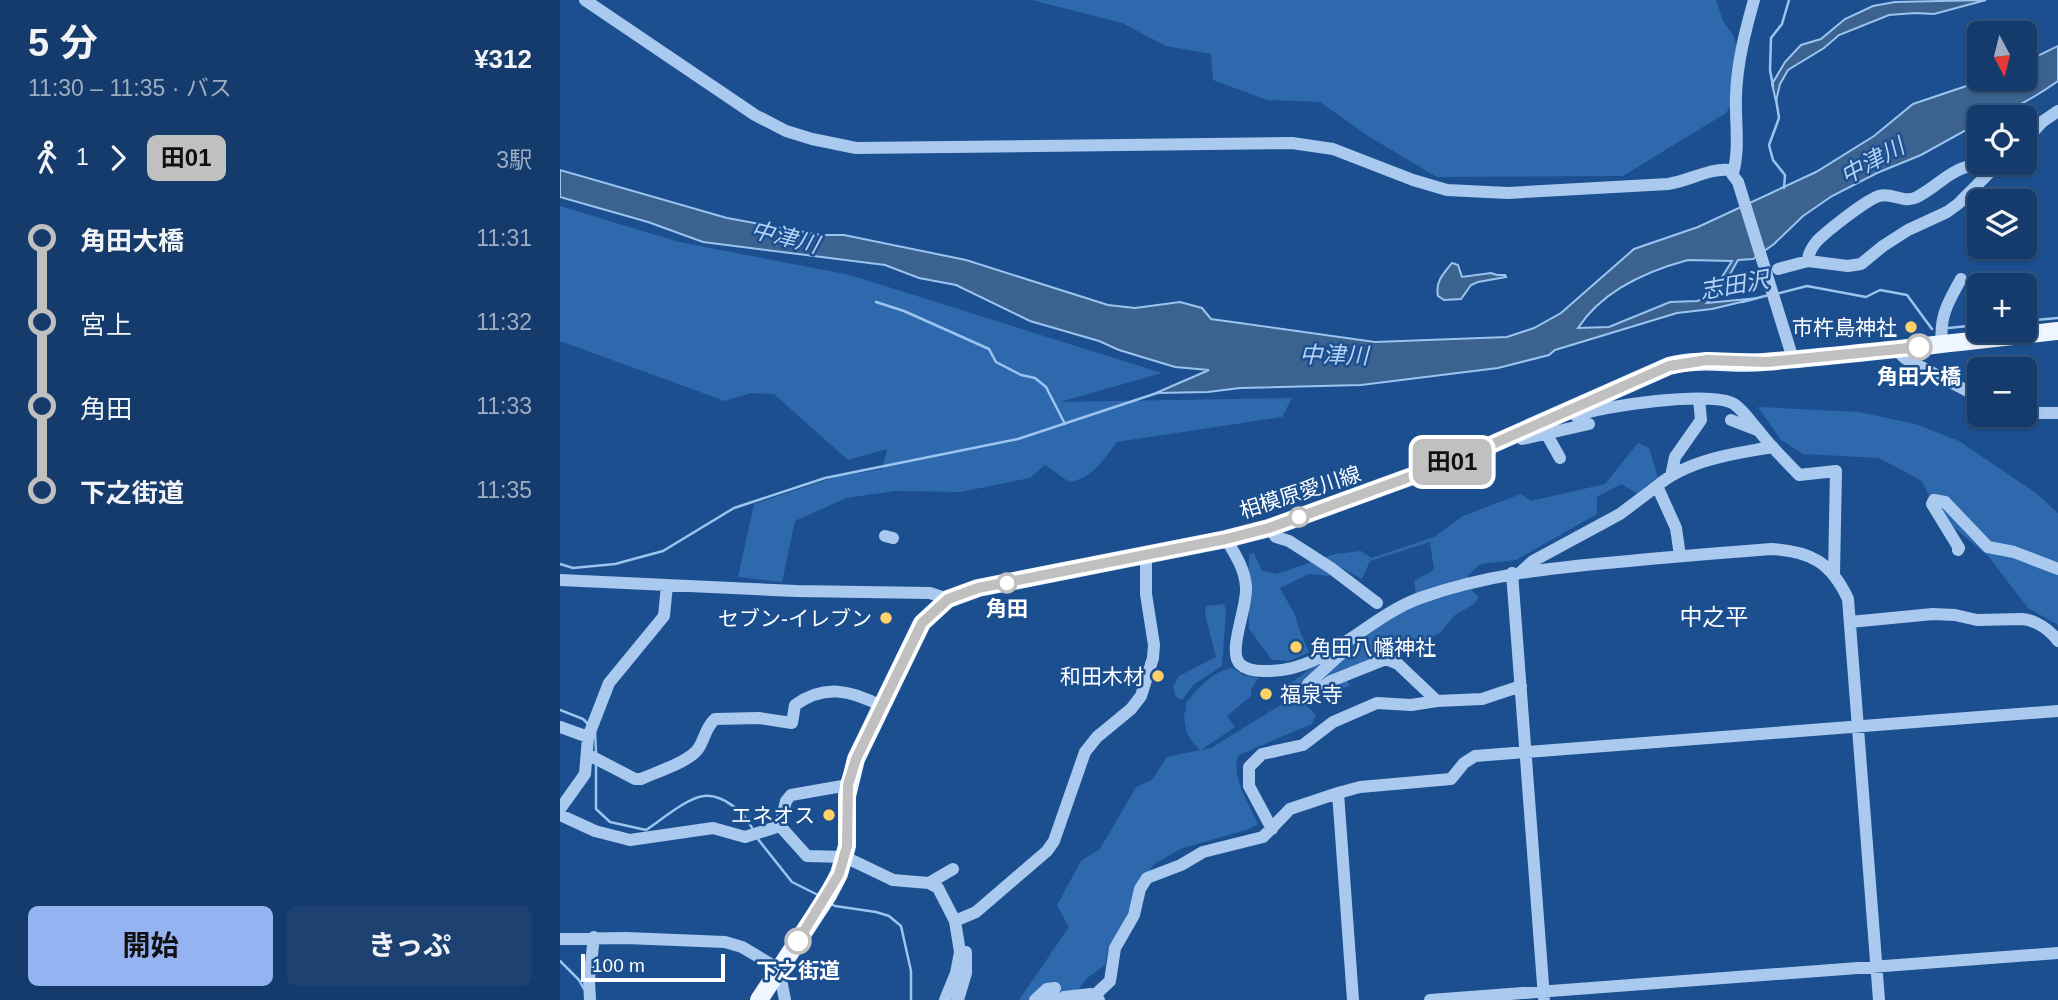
<!DOCTYPE html>
<html lang="ja">
<head>
<meta charset="utf-8">
<style>
	:root { --surface:#143b6b; --page:#1d4271; --text:#f1f3f6; --muted:#9dadc1; --line:#33557e; --accent:#95b2f1 }
	body { margin:0; font-family:Arial,"Noto Sans JP",sans-serif; background:var(--page); color:var(--text); height:100vh; display:flex; flex-direction:column; font-size:26px; white-space:nowrap }
	* { box-sizing:border-box; margin:0 }
	p { font-size:23px; color:var(--muted) }
	.icon { flex:none; width:38px; height:38px; fill:none; stroke:currentColor; stroke-width:2; stroke-linecap:round; stroke-linejoin:round }
	.map { position:relative; flex:1; overflow:hidden }
	.panel { display:flex; flex-direction:column; background:var(--surface); width:560px }
	.panel>* { flex:none }
	.badge { padding:0 14px; border-radius:10px; font-size:24px; line-height:46px }
	.needle { width:46px; rotate:173deg }
	.buttons { position:absolute; left:1407px; top:21px; display:grid; gap:14px }
	.buttons a { display:grid; place-items:center; width:70px; height:70px; border-radius:10px; background:var(--surface); box-shadow:0 2px 5px #0004,0 0 0 2px var(--line); font-size:35px }
	.scale { position:absolute; left:21px; bottom:18px; width:144px; box-sizing:border-box; padding-left:7px; border:4px solid #fff; border-top:0; font-size:19px; line-height:24px; white-space:nowrap; color:#fff; -webkit-text-stroke:5px #1b4f8f; paint-order:stroke }
	.map>.badge { position:absolute; translate:-50% -50%; box-shadow:0 0 0 4px #fff }
	.legs { display:flex; align-items:center; gap:10px; height:77px; padding:0 28px; font-size:23px }
	.legs p { margin-inline-start:auto }
	.headline { display:flex; align-items:center; justify-content:space-between; height:119px; padding:0 28px }
	h1 { font-size:38px; font-weight:700; line-height:52px }
	.button { display:flex; gap:14px; margin-top:auto; padding:14px 28px }
	.button a { flex:1; height:80px; border-radius:10px; background:var(--accent); color:#111; font-size:28px; font-weight:700; line-height:80px; text-align:center }
	.button a+a { background:var(--page); color:var(--text) }
	ul { padding:0 28px; list-style:none }
	li { display:flex; align-items:center; gap:24px; height:84px; font-size:26px }
	li i { display:grid; place-items:center; width:10px; height:100%; margin:0 9px; background:currentColor }
	li i::after { content:''; width:18px; height:18px; margin:-9px; border:5px solid; border-radius:50%; background:var(--surface) }
	li p { margin-inline-start:auto }
	li:first-child i { background:linear-gradient(#0000 50%,currentColor 0) }
	li:last-child i { background:linear-gradient(currentColor 50%,#0000 0) }
	main { display:flex; flex:1; min-height:0 }
	.map>svg:first-child { display:block }
	.green { fill:#2e69ad }
	.water { fill:#3c6290; stroke:#9cc4f0; stroke-width:2; fill-rule:evenodd }
	.lines { fill:none; stroke-linecap:round; stroke-linejoin:round }
	.stream { stroke:#9cc4f0; stroke-width:2.5 }
	.minor { stroke:#a9c9ee; stroke-width:12 }
	.major { stroke:#f0f6ff; stroke-width:18 }
	.line-1-casing { stroke:#fff; stroke-width:16 }
	.line-1 { stroke:#c0c0c0; stroke-width:10 }
	.poi-dot { fill:#ffd166; stroke:#1b4f8f; stroke-width:2.5 }
	.stop-1-dot { fill:#fff; stroke:#c0c0c0; stroke-width:3.5 }
	.labels { text-anchor:middle; dominant-baseline:central; stroke-width:5; stroke-linejoin:round; paint-order:stroke }
	.poi-label { font-size:21px; fill:#fff; stroke:#1b4f8f; text-anchor:end }
	.stop-label { font-size:21px; font-weight:bold; fill:#fff; stroke:#1b4f8f }
	.street-label { font-size:21px; fill:#fff; stroke:#1b4f8f }
	.water-label { font-size:23px; font-style:italic; fill:#b5d3f5; stroke:#1b4f8f }
	.neighbourhood-label { font-size:23px; fill:#fff; stroke:#1b4f8f }
</style>
</head>
<body>
<main>
<section class="panel">
<div class="headline"><div><h1>5 分</h1><p>11:30 – 11:35 · バス</p></div><b>¥312</b></div>
<div class="legs"><svg class="icon" aria-label="walk" viewBox="0 0 24 24"><circle cx="13" cy="4" r="2"/><path d="M13 8l-2 6 4 7M11 14l-3 7M7 12l3-4h3l4 4"/></svg>1<svg class="icon" aria-label="forward" viewBox="0 0 24 24"><path d="M9 5l7 7-7 7"/></svg><b class="badge" style="background:#c0c0c0;color:#111">田01</b><p>3駅</p></div>
<ul>
<li><i style="color:#c0c0c0"></i><b>角田大橋</b><p>11:31</p></li>
<li><i style="color:#c0c0c0"></i><span>宮上</span><p>11:32</p></li>
<li><i style="color:#c0c0c0"></i><span>角田</span><p>11:33</p></li>
<li><i style="color:#c0c0c0"></i><b>下之街道</b><p>11:35</p></li>
</ul>
<div class="button"><a>開始</a><a>きっぷ</a></div>
</section>
<div class="map">
<svg width="1498" height="1000" viewBox="0 0 1498 1000">
	<rect width="100%" height="100%" fill="#1b4f8f"/>
	<path class="green" d="M 472,0 L 1156,0 L 1163,21 L 1173,35 L 1179,53 L 1172,103 L 1166,113 L 1063,176 L 877,177 L 808,136 L 760,102 L 707,100 L 653,80 L 651,54 L 606,46 L 562,23 Z
		M 0,206 L 119,242 L 290,275 L 602,373 L 500,402 L 732,398 L 722,417 L 557,442 C 544,459 532,479 509,482 L 485,465 L 470,478 L 400,492 L 335,491 L 286,498 L 235,521 L 222,582 L 178,577 L 194,504 L 276,477 L 322,469 L 327,449 L 288,460 L 214,394 L 191,393 L 165,401 L 0,341 Z
		M 1198,407 L 1299,412 L 1355,424 L 1399,441 L 1476,493 L 1498,513 L 1498,625 L 1468,608 L 1428,556 L 1378,514 L 1362,481 L 1319,458 L 1243,454 L 1221,440 Z
		M 1078,443 L 1089,448 L 1098,477 L 1077,493 L 1061,484 L 1037,497 L 1037,514 L 956,560 L 921,564 L 908,575 L 913,592 L 919,597 L 914,604 L 895,615 L 880,633 L 785,677 L 790,686 L 749,697 L 745,704 L 756,715 L 752,724 L 679,755 C 669,774 690,805 698,824 L 689,829 L 620,849 L 593,865 L 548,950 L 545,965 L 526,979 L 511,1000 L 459,1000 L 509,927 L 497,905 L 521,861 L 540,849 L 576,787 L 592,780 L 607,757 L 640,750 C 628,738 625,731 624,714 L 626,711 L 626,703 C 639,688 653,670 673,668 L 683,675 L 698,678 L 691,690 L 691,696 L 667,716 L 675,727 L 641,750 L 651,748 L 730,699 L 727,686 C 768,656 810,625 857,604 L 854,581 L 874,570 L 870,542 L 810,561 L 802,579 L 778,566 L 769,576 L 749,574 L 720,588 L 735,615 L 739,629 L 749,652 L 730,661 L 712,660 L 689,629 L 689,554 L 694,553 L 702,571 L 717,574 L 775,554 L 801,551 L 811,558 L 874,537 L 903,516 L 961,494 L 971,501 L 1045,484 Z
		M 664,604 L 666,611 L 662,666 L 633,685 L 622,700 L 616,697 L 613,687 L 619,676 L 656,657 L 645,614 L 646,606 Z"/>
	<path class="water" d="M 1426,0 L 1374,14 L 1355,13 L 1329,15 L 1279,35 L 1264,48 L 1228,70 L 1220,84 L 1216,101 L 1212,84 L 1225,62 L 1241,45 L 1261,39 L 1285,19 L 1313,6 L 1335,2 Z
		M 1498,46 L 1498,81 C 1478,95 1444,117 1419,117 L 1419,123 L 1361,155 L 1317,173 L 1272,196 L 1243,216 L 1214,244 L 1193,259 L 1178,260 L 1165,283 L 1147,303 L 1198,298 L 1152,309 L 1117,313 L 995,350 L 989,355 L 938,368 L 801,385 L 680,388 L 648,392 L 596,393 L 649,370 L 615,367 L 559,350 L 539,341 L 470,321 L 396,285 L 359,278 L 325,265 L 143,242 L 88,222 L 0,197 L 0,170 L 167,218 L 261,235 L 284,235 L 406,260 L 548,305 L 575,308 L 620,302 L 642,308 L 651,319 L 815,342 L 947,337 L 974,328 L 1001,313 L 1074,249 L 1138,227 L 1256,172 L 1314,136 L 1353,104 L 1427,79 L 1465,79 L 1465,62 ZM 1128,260 L 1172,261 L 1157,285 L 1145,298 L 1137,301 L 1110,302 L 1049,327 L 1018,328 C 1042,291 1087,271 1128,260 Z
		M 892,263 L 898,265 L 902,277 L 931,273 L 937,275 L 945,275 L 946,277 L 918,282 L 911,285 L 901,299 L 884,300 L 878,296 C 875,281 884,273 892,263 Z"/>
	<g class="lines">
		<path class="stream" d="M 1213,86 L 1210,70 L 1211,38 L 1222,24 L 1229,0
			M 1216,99 L 1219,118 L 1209,145 L 1213,160 L 1225,175 L 1224,188
			M 1216,294 L 1247,286 L 1306,297 L 1320,290 L 1347,295 L 1372,329
			M 316,302 L 344,311 L 429,349 L 436,362 L 461,375 L 475,378 L 486,387 L 505,424
			M 1182,302 L 1209,295
			M 1465,321 L 1498,318
			M 1388,328 L 1419,325
			M 0,564 L 13,568 L 55,564 L 103,551 L 174,508 L 265,478 L 458,439 L 597,393
			M 0,710 L 23,719 L 28,724
			M 35,731 L 36,752
			M 36,762 L 36,809 L 50,822 L 86,830 C 100,821 128,797 144,796 C 163,794 185,813 192,828
			M 197,838 L 232,882 L 260,896
			M 271,904 L 275,906 L 316,912 L 329,916 L 341,926 L 351,971 L 351,1000
			M 0,961 L 19,980 L 24,989"/>
		<path class="minor" d="M 25,0 L 195,115 L 226,131 L 252,139 L 296,148 L 732,143 L 773,149 L 853,180 L 887,190 L 948,193 L 1108,184 C 1129,181 1149,168 1169,170 L 1178,182 L 1233,359
			M 1465,141 L 1482,122 L 1498,111
			M 1173,173 C 1180,148 1175,122 1176,96 C 1177,63 1185,32 1194,0
			M 1248,261 C 1248,253 1252,247 1257,241 C 1267,231 1306,200 1319,196 C 1332,192 1344,204 1357,197 C 1387,181 1394,160 1436,166
			M 1218,269 L 1248,261 L 1288,266 L 1301,264 L 1323,246 L 1348,230 L 1387,212 L 1398,204 L 1439,163
			M 1382,344 C 1379,317 1388,302 1401,279
			M 1335,349 L 1346,359 L 1419,397
			M 1465,413 L 1498,413
			M 1016,416 C 1041,406 1152,390 1174,404 C 1184,411 1191,422 1199,431 C 1211,447 1225,460 1239,475 L 1276,471 L 1274,575
			M 1171,420 L 1197,430
			M 986,433 L 1000,458
			M 962,439 L 1029,424
			M 1111,476 L 1115,457 L 1141,420 L 1139,399
			M 709,528 L 716,537 L 729,541 L 771,568 L 817,603
			M 325,536 L 333,538
			M 666,539 C 675,554 685,569 686,587 C 688,606 667,652 680,664 C 686,670 696,671 704,671 C 764,674 807,617 860,598 C 924,575 990,568 1058,562 C 1109,557 1160,553 1211,549 C 1250,551 1271,562 1288,599 L 1319,1000
			M 1398,550 L 1399,548 L 1372,504 L 1374,500 L 1385,502 L 1428,547 L 1454,552 L 1498,569
			M 1120,556 L 1116,528 L 1097,486 C 1127,460 1175,453 1213,447
			M 962,571 L 973,561 L 1060,514 L 1097,486
			M 952,573 L 984,998
			M 0,580 L 236,591 L 370,593 L 388,599
			M 1290,622 L 1373,614 L 1395,615 L 1417,620 L 1462,619 C 1476,620 1490,630 1498,641
			M 782,643 L 786,647 L 784,651 L 748,684 L 749,688 L 758,690 L 771,681 L 826,659 L 838,664 L 877,701
			M 0,727 L 28,737
			M 27,754 L 75,779 L 81,779 C 96,772 129,762 138,749 C 145,739 145,728 155,719 L 199,718 L 232,723 L 235,705 C 264,684 291,690 321,706
			M 288,785 L 231,795 L 226,801 L 220,826 L 247,856 L 285,857 L 333,880 L 369,883 L 378,888 L 395,921 L 400,952 L 396,973 L 385,1000
			M 0,809 L 25,774 L 28,737 L 49,683 L 104,616 L 107,585
			M 0,815 L 35,831 L 70,840 L 153,828 L 185,837 L 220,826
			M 712,829 L 689,786 L 689,767 L 702,754 L 743,745 L 773,722 L 817,703 L 851,705 L 877,701 L 922,699 L 961,686
			M 369,883 L 393,869
			M 395,921 L 416,912 L 487,851 L 494,841 L 525,752 L 537,737 L 571,709 L 581,696 L 593,658 L 594,645 L 586,594 L 586,555
			M 0,939 L 66,938 L 165,942 L 182,947 L 219,969 L 225,1000
			M 535,995 L 550,981 L 555,948 L 574,915 L 580,889 L 587,878 L 621,865 L 643,852 L 703,837 L 730,809 L 778,793
			M 30,1000 L 29,980 L 34,937
			M 398,1000 L 406,973 L 406,952
			M 475,1000 L 487,989 L 495,988 L 487,1000
			M 498,1000 L 504,997 L 531,994 L 535,995 L 539,1000
			M 793,1000 L 778,793 L 800,787 L 891,779 L 904,763 L 915,756 L 1498,711
			M 870,1000 L 1498,953"/>
		<path class="major" d="M 199,1000 L 268,895 L 279,874 L 287,846 L 287,796 L 296,759 L 362,623 L 388,599 L 418,588 L 666,539 L 709,528 L 899,459 L 1109,366 C 1143,357 1171,365 1204,362 C 1302,354 1400,342 1498,331"/>
	</g>
	<g class="lines">
		<defs>
			<path id="line-1" d="M 238,941 L 279,874 L 287,846 L 288,785 L 296,759 L 362,623 L 388,599 L 418,588 L 666,539 L 709,528 L 899,459 L 1109,366 L 1147,360 L 1207,362 L 1359,347"/>
		</defs>
		<use href="#line-1" class="line-1-casing"/>
		<use href="#line-1" class="line-1"/>
	</g>
	<g class="poi-dot">
		<circle cx="1351" cy="327" r="7"/>
		<circle cx="326" cy="618" r="7"/>
		<circle cx="736" cy="647" r="7"/>
		<circle cx="598" cy="676" r="7"/>
		<circle cx="706" cy="694" r="7"/>
		<circle cx="269" cy="815" r="7"/>
	</g>
	<g class="stop-1-dot">
		<circle cx="1359" cy="347" r="12"/>
		<circle cx="739" cy="517" r="9"/>
		<circle cx="447" cy="583" r="9"/>
		<circle cx="238" cy="941" r="12"/>
	</g>
	<g class="labels">
		<g class="poi-label">
			<text x="1337" y="327">市杵島神社</text>
			<text x="312" y="618">セブン-イレブン</text>
			<text x="750" y="647" text-anchor="start">角田八幡神社</text>
			<text x="584" y="676">和田木材</text>
			<text x="720" y="694" text-anchor="start">福泉寺</text>
			<text x="255" y="815">エネオス</text>
		</g>
		<g class="stop-label">
			<text x="1359" y="376">角田大橋</text>
			<text x="447" y="608">角田</text>
			<text x="238" y="970">下之街道</text>
		</g>
		<g class="street-label">
			<text transform="translate(740 492) rotate(-18)">相模原愛川線</text>
		</g>
		<g class="water-label">
			<text transform="translate(1312 161) rotate(-29)">中津川</text>
			<text transform="translate(225 237) rotate(14)">中津川</text>
			<text transform="translate(1174 285) rotate(-10)">志田沢</text>
			<text transform="translate(774 355) rotate(1)">中津川</text>
		</g>
		<g class="neighbourhood-label">
			<text x="1154" y="617">中之平</text>
		</g>
	</g>
</svg>
<div class="buttons">
<a><svg class="needle" viewBox="-14 -14 28 28"><path d="M0-13l5 13h-10z" fill="#e53935"/><path d="M0 13l5-13h-10z" fill="#9dadc1"/></svg></a>
<a><svg class="icon" aria-label="locate" viewBox="0 0 24 24"><circle cx="12" cy="12" r="6"/><path d="M12 2v4M12 18v4M2 12h4M18 12h4"/></svg></a>
<a><svg class="icon" aria-label="layers" viewBox="0 0 24 24"><path d="M12 4l9 5-9 5-9-5zM3 14l9 5 9-5"/></svg></a>
<a>+</a>
<a>−</a>
</div>
<div class="scale">100 m</div>
<b class="badge" style="left:892px;top:462px;background:#c0c0c0;color:#111">田01</b>
</div>
</main>
</body>
</html>
